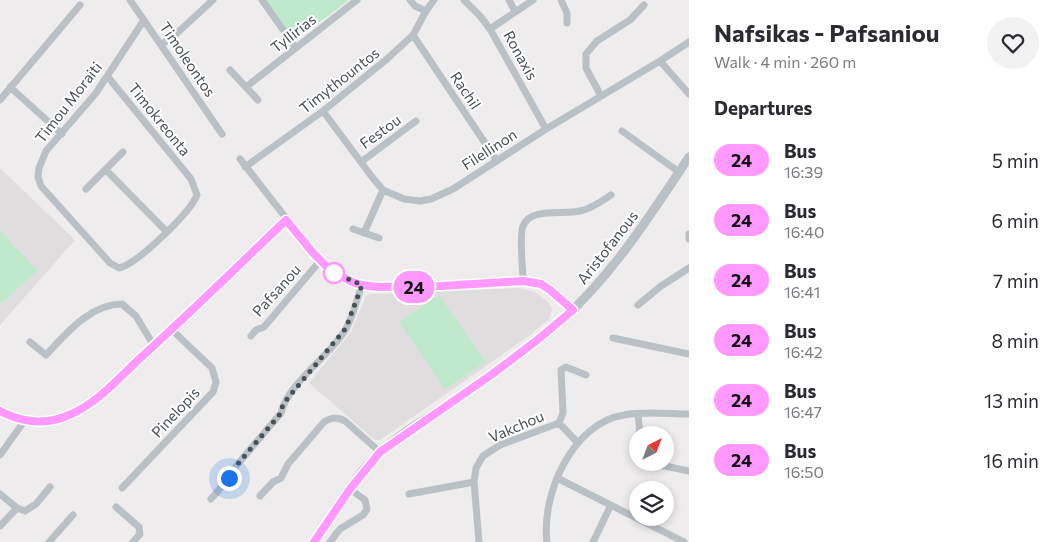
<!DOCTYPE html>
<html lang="en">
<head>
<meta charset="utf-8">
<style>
	:root { --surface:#fff; --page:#f2f2f3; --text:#2b2b33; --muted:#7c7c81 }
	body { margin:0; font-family:Commissioner,sans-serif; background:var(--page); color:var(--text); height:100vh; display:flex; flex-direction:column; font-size:19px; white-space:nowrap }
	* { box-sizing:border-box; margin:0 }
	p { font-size:16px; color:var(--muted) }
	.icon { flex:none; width:28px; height:28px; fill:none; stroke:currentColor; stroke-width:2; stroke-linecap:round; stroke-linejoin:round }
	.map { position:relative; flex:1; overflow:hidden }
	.side { display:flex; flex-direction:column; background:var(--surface); width:375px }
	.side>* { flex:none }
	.badge { padding:0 10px; border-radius:16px; font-size:18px; line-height:32px }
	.needle { width:32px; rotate:42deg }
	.tools { position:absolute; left:629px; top:426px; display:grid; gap:10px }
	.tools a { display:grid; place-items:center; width:45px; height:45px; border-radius:50%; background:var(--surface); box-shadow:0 2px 8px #0003; font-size:25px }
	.you { position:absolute; width:25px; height:25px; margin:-12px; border:4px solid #fff; border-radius:50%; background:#1a73e8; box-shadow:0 0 0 8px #1a73e833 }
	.map>.badge { position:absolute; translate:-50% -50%; box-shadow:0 0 0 2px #fff }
	h2 { padding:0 25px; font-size:19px; line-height:45px }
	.round { display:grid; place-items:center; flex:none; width:52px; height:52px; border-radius:26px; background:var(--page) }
	.summary { display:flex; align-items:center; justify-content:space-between; height:85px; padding:0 25px }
	h1 { font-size:24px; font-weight:700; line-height:38px }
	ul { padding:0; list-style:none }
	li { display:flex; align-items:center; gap:15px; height:60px; padding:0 25px }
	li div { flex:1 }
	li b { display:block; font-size:19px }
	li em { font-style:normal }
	li .badge { min-width:55px; font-weight:700; text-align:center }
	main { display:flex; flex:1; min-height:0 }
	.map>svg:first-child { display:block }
	.education { fill:#dfdddd }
	.green { fill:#bee9cb }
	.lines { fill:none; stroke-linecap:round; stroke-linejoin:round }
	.minor { stroke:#b9c1c7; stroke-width:7 }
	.tertiary { stroke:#b9c1c7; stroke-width:9 }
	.line-casing { stroke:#fff; stroke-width:11 }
	.line { stroke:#f9f; stroke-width:8 }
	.walk { stroke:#465057; stroke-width:5; stroke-dasharray:0 9 }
	.stop-dot { fill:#fff; stroke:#f9f; stroke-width:2.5 }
	.labels { text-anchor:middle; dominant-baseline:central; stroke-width:4; stroke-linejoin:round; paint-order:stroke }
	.street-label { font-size:15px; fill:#465057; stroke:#fff }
</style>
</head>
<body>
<main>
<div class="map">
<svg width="689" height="542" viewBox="0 0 689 542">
	<rect width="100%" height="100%" fill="#eeecec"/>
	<path class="education" d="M 0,168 L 75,240 L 0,325 Z
		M 520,288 L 535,292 L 548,302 L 552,309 L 549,319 L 530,335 L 380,440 L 375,440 L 309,383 L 351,332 L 366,296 L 371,294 Z"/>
	<path class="green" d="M 266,0 L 347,0 L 348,1 L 302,35 L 287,30 Z
		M 0,230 L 37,271 L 0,304 Z
		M 439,295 L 485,362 L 445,389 L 399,322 Z"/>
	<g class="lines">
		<path class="minor" d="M 130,0 L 222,134
			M 262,0 L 296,48
			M 410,0 L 415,6 L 426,11
			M 464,0 L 480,16 L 490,29 L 546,129
			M 509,0 L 515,11
			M 561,0 L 567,13 L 567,23
			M 490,29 L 533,0
			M 413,35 L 497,161
			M 161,45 L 176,34 L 213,0
			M 660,61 L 689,94
			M 230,70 L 258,100
			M 108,77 L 191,179 L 197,195 C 190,213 137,264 119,268 L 110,263 L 41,186 L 38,177 L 39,168 L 46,151 L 96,93 L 144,20
			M 10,87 L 62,134
			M 246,87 L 357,0
			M 601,96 L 586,68 L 586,54 L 597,41 L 630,20 L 644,5
			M 0,100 L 80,5
			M 323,111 L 372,177 L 383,190 L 404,199 L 420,201 L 431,199 L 453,189 L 546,129 L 660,61 L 689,42
			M 622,131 L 679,172
			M 240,159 L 314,254 L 330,270 L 351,282 L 362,285 L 379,287 L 441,286 L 523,281 L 541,284 L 551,290 L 573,310
			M 361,162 L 416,121
			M 245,167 L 323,111 L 387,59 L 413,35 L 426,11 L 434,0
			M 106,170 L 167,232
			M 86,189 L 123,152
			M 353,229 L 379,238
			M 364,233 L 383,190
			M 689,234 L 689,239
			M 523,281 C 523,269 519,236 523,226 C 530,207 563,215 580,211 C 591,209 602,201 611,195
			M 638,305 L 661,286 L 689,268
			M 251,336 L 256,330 L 264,327 L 320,261
			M 613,338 L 689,354
			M 30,342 L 46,355 C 66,334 90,304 122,304 L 136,316 L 154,346
			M 0,411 C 22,423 47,425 69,415 C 96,404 117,380 137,361 C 188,315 237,267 286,220
			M 638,414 L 640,435
			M 559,423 L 577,442
			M 0,455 L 25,420
			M 646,462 L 689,471
			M 557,478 L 684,542
			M 122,488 L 213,392 L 216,382 L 212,368 L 172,330
			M 0,494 L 17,508 L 25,511 L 36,504 L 50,487
			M 409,494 L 474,482
			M 260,496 L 273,482 L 281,478 L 288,464 L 324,422 C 332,417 337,417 345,421 L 380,452
			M 211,499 L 229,478 L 231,472 L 281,413 C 288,383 330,356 346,329 C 353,316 357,299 362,285
			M 116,507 L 139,527 L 140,534 L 133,542
			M 0,526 L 17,508
			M 49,542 L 73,515
			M 330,542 L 340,529 L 363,515 L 367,509 L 365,500 L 350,489
			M 479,542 L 474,482 L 476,468 L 483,456 L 500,445 L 559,423 L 563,413 L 561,370 L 566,367 L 586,375
			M 547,542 C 541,495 572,423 624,415 C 645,411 668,414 689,414
			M 593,542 L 611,505"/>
		<path class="tertiary" d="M 314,542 C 334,512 353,478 379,453 C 398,435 422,421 444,407 C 485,379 526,351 563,319 C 614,273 651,214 689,157"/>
	</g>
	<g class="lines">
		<defs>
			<path id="line" d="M 0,411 C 22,423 47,425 69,415 C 96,404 117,380 137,361 C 188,315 237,267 286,220 L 314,254 L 330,270 L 352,282 L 362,285 L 377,287 L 441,286 L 523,281 L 541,284 L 550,290 L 573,310 L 536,341 L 491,375 L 380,452 L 350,489 L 314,542"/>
		</defs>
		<use href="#line" class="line-casing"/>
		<use href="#line" class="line"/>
		<path class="walk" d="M 229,478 L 231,472 L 281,413 L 283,404 L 346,328 L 362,285 L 334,273"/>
	</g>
	<circle class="stop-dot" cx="334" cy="273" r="10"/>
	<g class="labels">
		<g class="street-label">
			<text transform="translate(293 33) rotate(-38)">Tyllirias</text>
			<text transform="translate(521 55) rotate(61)">Ronaxis</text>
			<text transform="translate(188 59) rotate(56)">Timoleontos</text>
			<text transform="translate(339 80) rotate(-38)">Timythountos</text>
			<text transform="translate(466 90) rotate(56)">Rachil</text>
			<text transform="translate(68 102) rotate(-52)">Timou Moraiti</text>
			<text transform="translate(160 119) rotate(51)">Timokreonta</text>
			<text transform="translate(380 131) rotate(-36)">Festou</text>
			<text transform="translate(489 149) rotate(-33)">Filellinon</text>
			<text transform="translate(607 247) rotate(-52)">Aristofanous</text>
			<text transform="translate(276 290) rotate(-48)">Pafsanou</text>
			<text transform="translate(175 412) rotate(-47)">Pinelopis</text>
			<text transform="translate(516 426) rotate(-23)">Vakchou</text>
		</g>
	</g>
</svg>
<div class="tools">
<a><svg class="needle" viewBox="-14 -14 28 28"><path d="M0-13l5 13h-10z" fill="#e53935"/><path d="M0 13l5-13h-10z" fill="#7c7c81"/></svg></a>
<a><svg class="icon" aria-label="layers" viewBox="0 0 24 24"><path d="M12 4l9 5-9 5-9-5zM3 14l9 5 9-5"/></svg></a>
</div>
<div class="you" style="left:229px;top:478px"></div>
<b class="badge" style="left:414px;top:287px;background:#f9f;color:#111">24</b>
</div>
<section class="side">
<div class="summary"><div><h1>Nafsikas - Pafsaniou</h1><p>Walk · 4 min · 260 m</p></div><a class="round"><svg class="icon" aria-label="heart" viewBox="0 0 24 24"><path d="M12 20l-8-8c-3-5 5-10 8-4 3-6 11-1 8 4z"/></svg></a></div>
<h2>Departures</h2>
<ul>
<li><span class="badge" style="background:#f9f;color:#111">24</span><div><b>Bus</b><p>16:39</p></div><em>5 min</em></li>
<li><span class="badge" style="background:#f9f;color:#111">24</span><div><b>Bus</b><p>16:40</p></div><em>6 min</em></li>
<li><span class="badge" style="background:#f9f;color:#111">24</span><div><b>Bus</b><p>16:41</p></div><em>7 min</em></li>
<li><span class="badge" style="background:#f9f;color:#111">24</span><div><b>Bus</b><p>16:42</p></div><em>8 min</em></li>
<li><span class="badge" style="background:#f9f;color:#111">24</span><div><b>Bus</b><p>16:47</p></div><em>13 min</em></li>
<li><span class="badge" style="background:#f9f;color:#111">24</span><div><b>Bus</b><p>16:50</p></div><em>16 min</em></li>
</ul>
</section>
</main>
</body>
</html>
